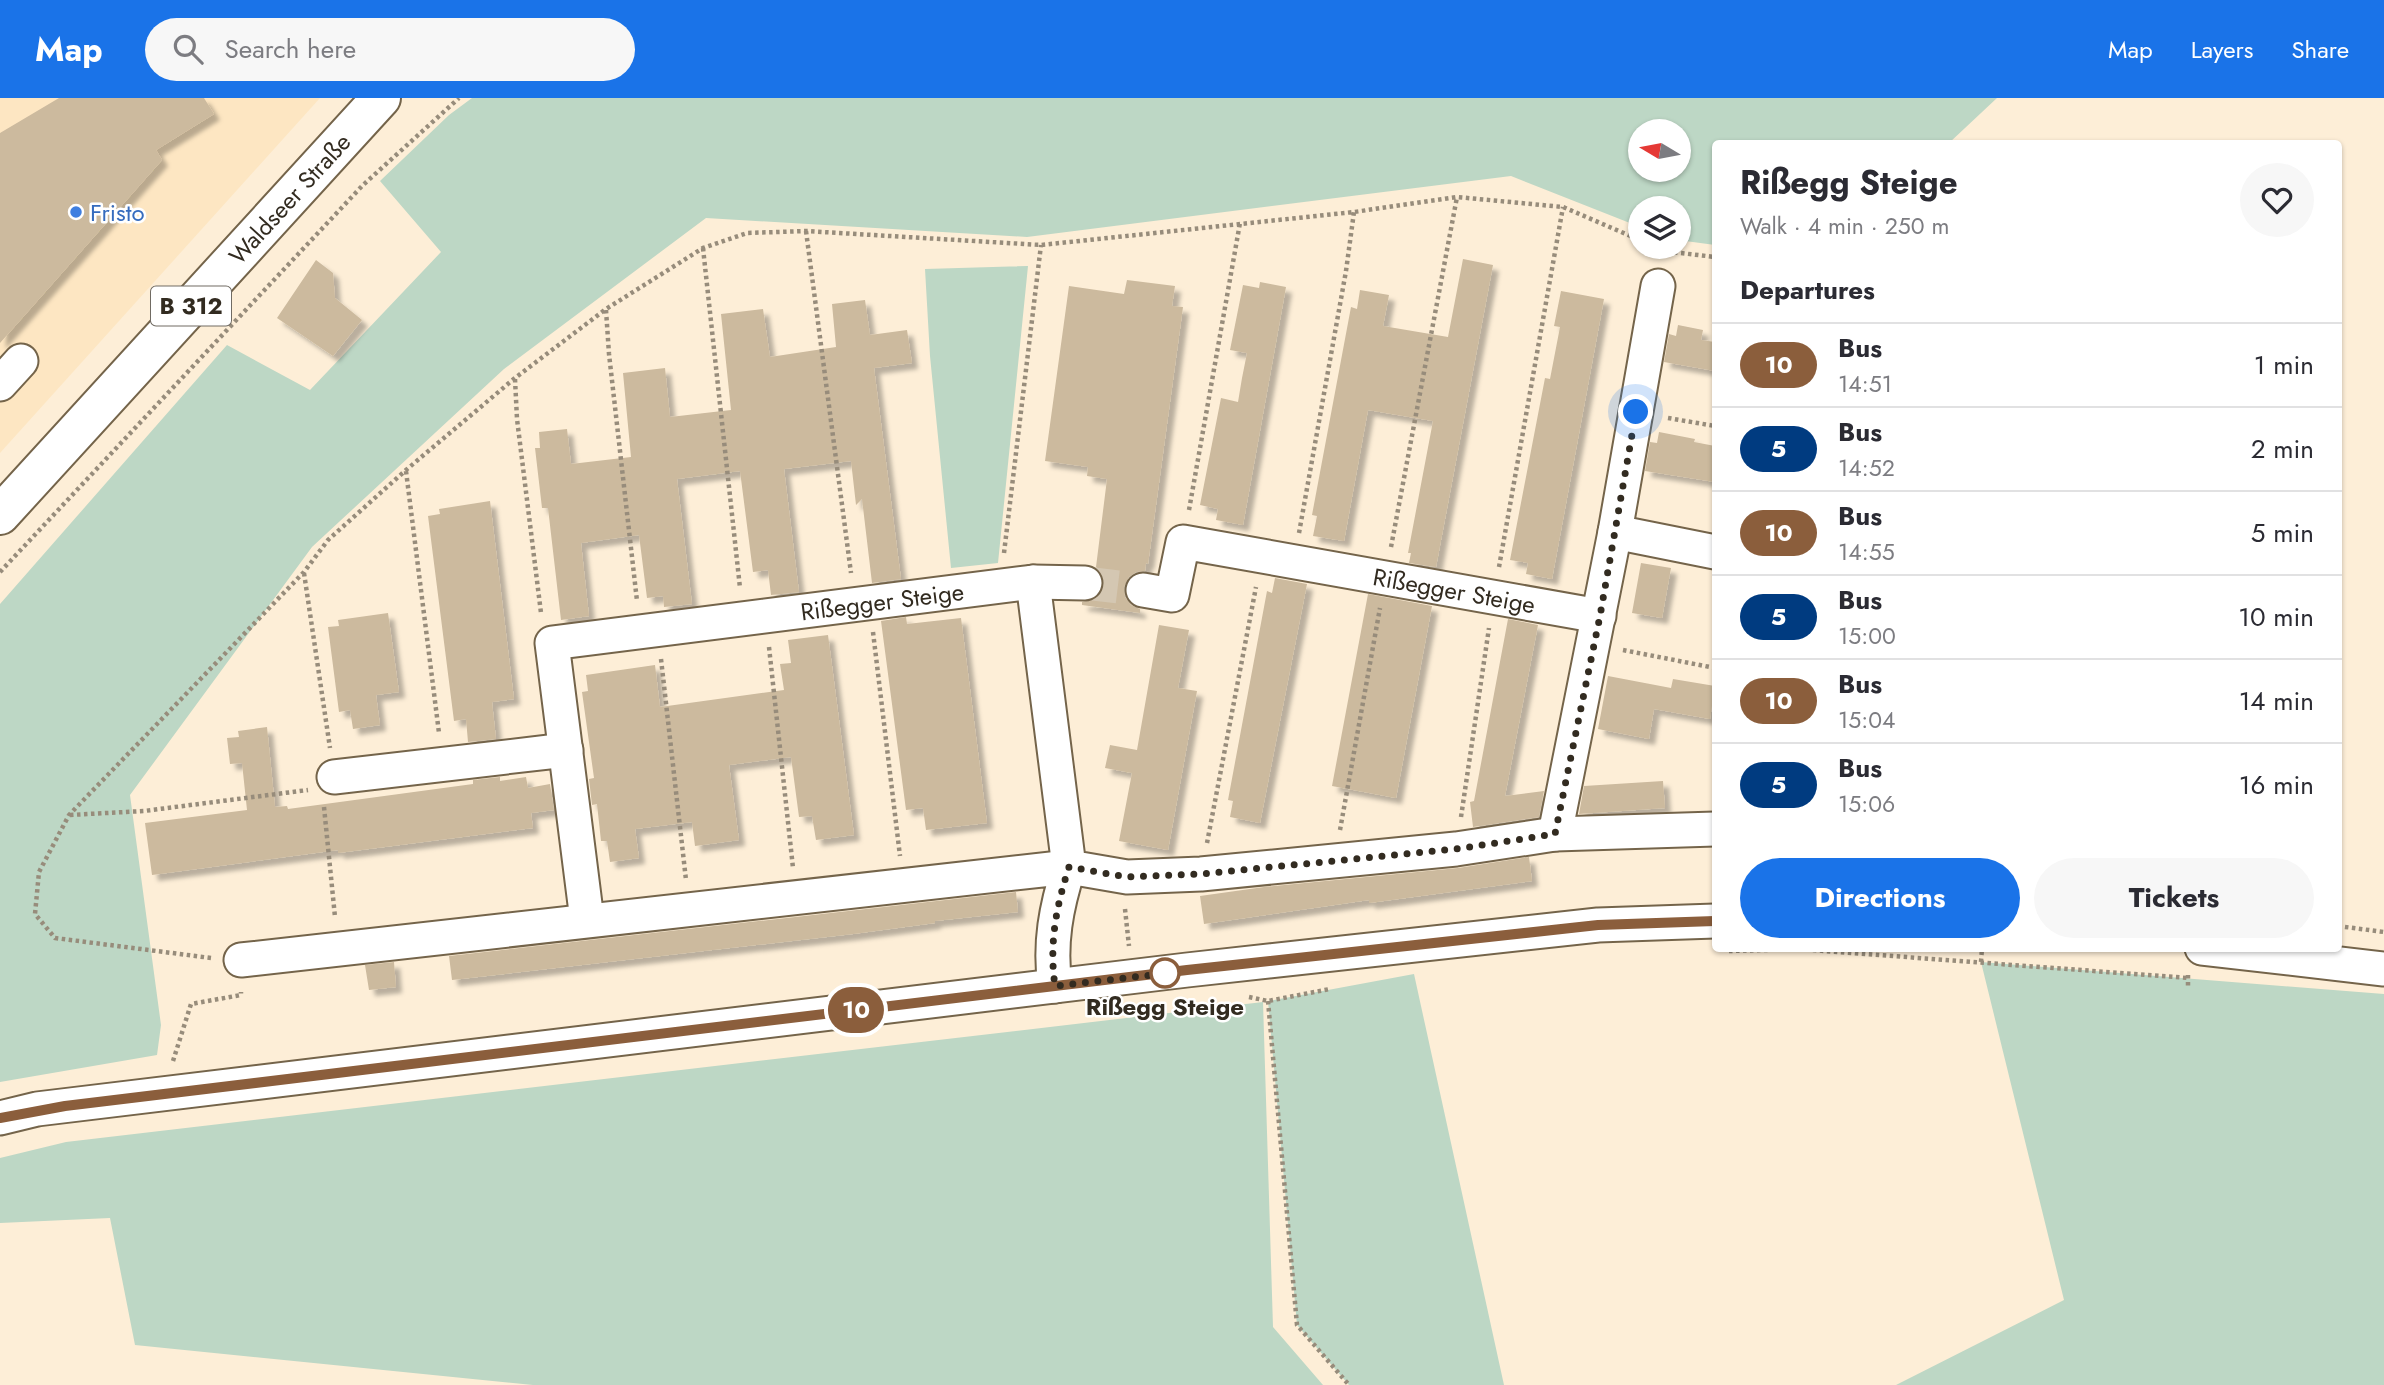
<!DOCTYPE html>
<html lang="en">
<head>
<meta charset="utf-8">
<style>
	:root { --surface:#fff; --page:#f7f7f7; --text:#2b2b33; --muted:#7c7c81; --line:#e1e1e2; --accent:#1a73e8 }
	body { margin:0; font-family:Jost,sans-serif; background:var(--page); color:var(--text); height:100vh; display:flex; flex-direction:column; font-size:26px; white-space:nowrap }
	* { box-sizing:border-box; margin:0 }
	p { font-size:23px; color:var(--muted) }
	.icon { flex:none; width:38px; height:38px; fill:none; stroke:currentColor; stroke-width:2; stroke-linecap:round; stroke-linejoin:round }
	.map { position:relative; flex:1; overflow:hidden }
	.drawer { position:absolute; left:1712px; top:42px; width:630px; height:812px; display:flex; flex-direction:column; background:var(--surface); border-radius:7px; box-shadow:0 2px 5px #0004 }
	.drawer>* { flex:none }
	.badge { padding:0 14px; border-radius:23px; font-size:24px; line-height:46px }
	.needle { width:46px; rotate:280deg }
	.buttons { position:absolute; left:1628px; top:21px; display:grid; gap:14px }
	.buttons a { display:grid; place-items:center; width:63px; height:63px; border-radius:50%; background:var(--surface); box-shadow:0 2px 5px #0004; font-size:35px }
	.you { position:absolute; width:35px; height:35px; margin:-18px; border:5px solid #fff; border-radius:50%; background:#1a73e8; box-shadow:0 0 0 10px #1a73e833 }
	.map>.badge { position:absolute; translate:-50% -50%; box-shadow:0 0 0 4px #fff }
	h2 { padding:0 28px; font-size:26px; line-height:63px }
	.round { display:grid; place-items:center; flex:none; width:74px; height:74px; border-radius:37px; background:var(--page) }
	.summary { display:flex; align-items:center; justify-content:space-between; height:119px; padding:0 28px }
	h1 { font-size:33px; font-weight:700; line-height:52px }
	.cta { display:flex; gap:14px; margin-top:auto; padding:14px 28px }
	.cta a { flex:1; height:80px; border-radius:42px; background:var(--accent); color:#fff; font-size:28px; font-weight:700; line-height:80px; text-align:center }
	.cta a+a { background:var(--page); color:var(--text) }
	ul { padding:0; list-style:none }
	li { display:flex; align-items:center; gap:21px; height:84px; padding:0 28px; border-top:2px solid var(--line) }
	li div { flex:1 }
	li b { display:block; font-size:26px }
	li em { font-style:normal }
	li .badge { min-width:77px; font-weight:700; text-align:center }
	header { display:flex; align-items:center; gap:42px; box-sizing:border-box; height:98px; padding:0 35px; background:var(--accent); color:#fff }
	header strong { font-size:33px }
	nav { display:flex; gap:38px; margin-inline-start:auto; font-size:24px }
	.search { width:490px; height:63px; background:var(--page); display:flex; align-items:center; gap:18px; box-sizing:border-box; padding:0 24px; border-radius:38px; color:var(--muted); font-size:26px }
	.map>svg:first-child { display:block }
	.built { fill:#fde6c2 }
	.green { fill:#bdd7c5; fill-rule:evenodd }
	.building { fill:#ccba9e; filter:url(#shadow) }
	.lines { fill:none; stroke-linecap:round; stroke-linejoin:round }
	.minor-tunnel { stroke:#d4c7b2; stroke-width:33; stroke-dasharray:33 17; stroke-linecap:butt }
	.minor-casing { stroke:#74644a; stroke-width:37 }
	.major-casing { stroke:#74644a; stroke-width:42 }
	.path { stroke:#978c7b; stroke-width:4.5; stroke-dasharray:3.5 3.5; stroke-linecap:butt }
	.minor { stroke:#fff; stroke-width:33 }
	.major { stroke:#fff; stroke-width:38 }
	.line-casing { stroke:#fff; stroke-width:16 }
	.line { stroke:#8b5e3c; stroke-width:10 }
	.walk { stroke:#322b20; stroke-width:7; stroke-dasharray:0 12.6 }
	.shop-dot { fill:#3f7fe0; stroke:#fff; stroke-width:2.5 }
	.stop-dot { fill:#fff; stroke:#8b5e3c; stroke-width:3.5 }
	.labels { text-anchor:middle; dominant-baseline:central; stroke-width:5; stroke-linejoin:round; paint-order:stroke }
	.shield { fill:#fff; stroke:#706b63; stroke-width:2 }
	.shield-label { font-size:23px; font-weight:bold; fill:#322b20 }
	.street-label { font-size:24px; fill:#322b20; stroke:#fff }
	.shop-label { font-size:24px; fill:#366cbe; stroke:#fff; text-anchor:start }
	.stop-label { font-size:24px; font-weight:bold; fill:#322b20; stroke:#fff }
</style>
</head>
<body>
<header>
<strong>Map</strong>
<div class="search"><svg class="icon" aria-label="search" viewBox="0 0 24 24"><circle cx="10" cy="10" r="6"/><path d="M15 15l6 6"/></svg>Search here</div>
<nav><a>Map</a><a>Layers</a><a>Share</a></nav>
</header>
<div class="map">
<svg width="2384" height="1287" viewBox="0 0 2384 1287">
	<defs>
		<filter id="shadow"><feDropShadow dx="6" dy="6" stdDeviation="2" flood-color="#0004"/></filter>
	</defs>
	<rect width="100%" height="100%" fill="#fdeed7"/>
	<path class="built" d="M 0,0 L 320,0 L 0,355 Z"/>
	<path class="green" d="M 472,0 L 1997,0 L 1949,45 L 1715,46 L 1715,147 L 1678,142 L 1678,110 L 1640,110 L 1640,129 L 1511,78 L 1027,139 L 706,120 L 504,271 L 312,449 L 130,697 L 161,927 L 157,957 L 0,984 L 0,506 L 227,247 L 310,292 L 441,154 L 380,83 L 449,17 ZM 1640,33 L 1678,33 L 1678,72 L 1640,72 Z
		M 1028,168 L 998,465 L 951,470 L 930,258 L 925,171 Z
		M 1981,864 L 2384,896 L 2384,1287 L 1896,1287 L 2064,1202 Z
		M 1414,876 L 1504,1287 L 1349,1287 L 1297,1227 L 1268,903 Z
		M 1263,904 L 1273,1229 L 1323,1287 L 533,1287 L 135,1247 L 110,1120 L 0,1125 L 0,1060 L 66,1044 Z"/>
	<path class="building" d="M 59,0 L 204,0 L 214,16 L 156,52 L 162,62 L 0,245 L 0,35 Z
		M 1463,161 L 1493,167 L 1436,469 L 1409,465 L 1411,455 L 1408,455 L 1433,323 L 1368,312 L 1344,443 L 1313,438 L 1317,418 L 1312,417 L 1351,209 L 1357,211 L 1360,192 L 1389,197 L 1383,228 L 1448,239 Z
		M 316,162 L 333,175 L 335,200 L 362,222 L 333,258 L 277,220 Z
		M 1127,182 L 1175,188 L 1172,208 L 1183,209 L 1148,466 L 1146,465 L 1145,473 L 1136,474 L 1129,479 L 1124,489 L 1125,499 L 1131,507 L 1140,511 L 1140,515 L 1082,507 L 1082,504 L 1095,501 L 1102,494 L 1104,486 L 1102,476 L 1096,469 L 1107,381 L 1087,378 L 1088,369 L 1045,363 L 1069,188 L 1124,196 Z
		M 1260,184 L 1286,189 L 1243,427 L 1216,422 L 1218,411 L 1200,407 L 1221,300 L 1238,304 L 1242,280 L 1247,255 L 1230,252 L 1243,187 L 1259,190 Z
		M 1561,193 L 1604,201 L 1552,481 L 1526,476 L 1528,465 L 1510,462 L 1545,280 L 1550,281 L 1560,229 L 1554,228 Z
		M 865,202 L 870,237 L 907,232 L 912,265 L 874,270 L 901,481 L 872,485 L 862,401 L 856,407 L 851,363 L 784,371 L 799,494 L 771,497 L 768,472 L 753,474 L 740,373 L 677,381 L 692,506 L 664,509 L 663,498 L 647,500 L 639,437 L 581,445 L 589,518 L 561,522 L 548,410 L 542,410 L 535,350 L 540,350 L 539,334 L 567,331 L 571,366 L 631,359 L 623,275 L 665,270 L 670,319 L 731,312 L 721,216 L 763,211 L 770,259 L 836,249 L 832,206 Z
		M 1678,227 L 1703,232 L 1701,242 L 1715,244 L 1715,273 L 1664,264 L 1669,236 L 1676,238 Z
		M 1659,334 L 1695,341 L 1694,344 L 1715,348 L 1715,384 L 1645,373 L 1650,344 L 1657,345 Z
		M 490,403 L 514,601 L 492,604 L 496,641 L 468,644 L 466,621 L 454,623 L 428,418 L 440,416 L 439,411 Z
		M 1641,465 L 1671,470 L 1662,520 L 1632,515 Z
		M 1275,480 L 1307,486 L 1260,725 L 1230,719 L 1233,703 L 1228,702 L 1267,493 L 1272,495 Z
		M 1368,496 L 1432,508 L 1396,700 L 1332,688 Z
		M 388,515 L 399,594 L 376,597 L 380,627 L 353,631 L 350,612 L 339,614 L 328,529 L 339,528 L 338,522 Z
		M 906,519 L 907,526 L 961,520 L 987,725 L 926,732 L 923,710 L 906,712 L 881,523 Z
		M 1508,521 L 1538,527 L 1505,698 L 1544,693 L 1539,719 L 1473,729 L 1470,704 L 1474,703 Z
		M 1159,527 L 1189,532 L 1178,590 L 1197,593 L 1168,752 L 1119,743 L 1132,675 L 1105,670 L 1110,647 L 1137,652 Z
		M 828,537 L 854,737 L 816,742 L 812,718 L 799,719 L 791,659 L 729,667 L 739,742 L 695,748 L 692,724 L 635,731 L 639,760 L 610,764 L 607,743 L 601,743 L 597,706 L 592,707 L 589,681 L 594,680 L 582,594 L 588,593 L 586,577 L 655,567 L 660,609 L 784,592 L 780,566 L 791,565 L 788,542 Z
		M 1608,578 L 1671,590 L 1673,581 L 1715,588 L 1710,621 L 1654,611 L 1649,641 L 1598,631 Z
		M 267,629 L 275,709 L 287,708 L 288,711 L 473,686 L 473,682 L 500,679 L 500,683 L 526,679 L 528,690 L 550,686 L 554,712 L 531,715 L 533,730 L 338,755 L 338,752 L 152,777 L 145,725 L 247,712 L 242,665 L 230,666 L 227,640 L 239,639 L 238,633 Z
		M 1663,683 L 1665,710 L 1579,716 L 1584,688 Z
		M 1529,759 L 1532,783 L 1369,805 L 1369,802 L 1204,826 L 1200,798 L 1264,789 L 1458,770 Z
		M 1016,794 L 1018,814 L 935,823 L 935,825 L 853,836 L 452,882 L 449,858 Z
		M 394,864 L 396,889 L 369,892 L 365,867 Z"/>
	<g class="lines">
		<path class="minor-tunnel" d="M 1085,485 L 1143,492"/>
		<defs>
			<g id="minor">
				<path d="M 0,286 L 21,263"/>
				<path d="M 1615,434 L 1715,454"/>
				<path d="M 1033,484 L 1069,769 L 1127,779 L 1201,776 L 1456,751 L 1555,736 L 1715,731"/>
				<path id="s1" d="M 1143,492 L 1172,497 L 1183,444 L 1599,518"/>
				<path d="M 334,679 L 566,652"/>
				<path d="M 1555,736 L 1615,434 L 1658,188"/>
				<path id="s2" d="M 587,822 L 552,545 L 1033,484 L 1085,485"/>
				<path d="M 2202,850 L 2384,871"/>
				<path d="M 241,862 L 1069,769 C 1056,809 1049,846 1055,888"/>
				<path d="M 0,1020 L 37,1011 L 1187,872 L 1598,827 L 1715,823"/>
			</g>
			<g id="major">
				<path id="s3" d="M 0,417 L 381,0"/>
			</g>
		</defs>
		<use href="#minor" class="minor-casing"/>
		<use href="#major" class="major-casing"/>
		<path class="path" d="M 806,133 L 851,475
			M 1654,149 L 1663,153 L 1715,159
			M 703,150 L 740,490
			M 606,212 L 609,256 L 637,503
			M 515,281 L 517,321 L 541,515
			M 1668,320 L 1715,328
			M 406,373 L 439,635
			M 1189,412 L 1240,125
			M 1299,435 L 1346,173 L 1354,114
			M 1391,449 L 1457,99
			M 1004,455 L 1041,147
			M 1499,469 L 1563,109
			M 0,474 L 363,87 L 459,0
			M 304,475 L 330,650
			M 873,534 L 900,758
			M 769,549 L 793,770
			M 1623,552 L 1715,570
			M 661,561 L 686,782
			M 324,709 L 335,819
			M 70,717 L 144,713 L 308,692
			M 1461,719 L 1489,530
			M 1340,732 L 1380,510
			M 1207,745 L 1256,489
			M 1125,811 L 1129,848
			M 2338,828 L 2384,834
			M 1729,853 L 1798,851 L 2188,880
			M 211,860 L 55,840 L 35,816 L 39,774 L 69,717 L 304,474 L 328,442 L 406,372 L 515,280 L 606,211 L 703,150 L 747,135 L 806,133 L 1041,147 L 1354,114 L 1457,99 L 1563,109 L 1640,142
			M 1981,864 L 1982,850
			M 2188,877 L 2188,890
			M 1249,899 L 1268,903 L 1330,891
			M 1268,903 L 1297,1227 L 1349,1287
			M 173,963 L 191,906 L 241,897 L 241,894"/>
		<use href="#minor" class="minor"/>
		<use href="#major" class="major"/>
	</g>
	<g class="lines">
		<defs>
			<path id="line" d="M 0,1020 L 65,1008 L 1187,872 L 1598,827 L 1715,823"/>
		</defs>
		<use href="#line" class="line-casing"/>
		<use href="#line" class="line"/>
		<path class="walk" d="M 1165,875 L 1169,875 L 1055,888 C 1049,846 1056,809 1069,769 L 1127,779 L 1201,776 L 1456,751 L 1555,736 L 1600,518 L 1636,314"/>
	</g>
	<circle class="shop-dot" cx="76" cy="114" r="7"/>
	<circle class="stop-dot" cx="1165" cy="875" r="14"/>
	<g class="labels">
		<rect class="shield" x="151" y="188.5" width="80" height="39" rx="5"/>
		<g class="shield-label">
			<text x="191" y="208">B 312</text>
		</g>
		<g class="street-label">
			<text stroke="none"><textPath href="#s3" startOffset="429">Waldseer Straße</textPath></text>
			<text stroke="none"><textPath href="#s1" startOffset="359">Rißegger Steige</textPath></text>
			<text stroke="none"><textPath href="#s2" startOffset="612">Rißegger Steige</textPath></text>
		</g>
		<g class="shop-label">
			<text x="90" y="114">Fristo</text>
		</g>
		<g class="stop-label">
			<text x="1165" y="908">Rißegg Steige</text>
		</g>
	</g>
</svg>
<div class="buttons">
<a><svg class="needle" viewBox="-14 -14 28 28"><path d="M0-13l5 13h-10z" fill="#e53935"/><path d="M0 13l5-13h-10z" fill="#7c7c81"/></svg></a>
<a><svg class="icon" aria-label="layers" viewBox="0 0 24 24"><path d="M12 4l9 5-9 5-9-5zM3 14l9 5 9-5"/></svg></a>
</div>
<div class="you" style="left:1636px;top:314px"></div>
<b class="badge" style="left:856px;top:912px;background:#8b5e3c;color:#fff">10</b>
<section class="drawer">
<div class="summary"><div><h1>Rißegg Steige</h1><p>Walk · 4 min · 250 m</p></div><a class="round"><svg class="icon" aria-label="heart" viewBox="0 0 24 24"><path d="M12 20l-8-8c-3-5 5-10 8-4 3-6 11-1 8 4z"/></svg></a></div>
<h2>Departures</h2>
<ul>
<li><span class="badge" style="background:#8b5e3c;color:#fff">10</span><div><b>Bus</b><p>14:51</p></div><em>1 min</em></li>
<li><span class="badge" style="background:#003b80;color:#fff">5</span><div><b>Bus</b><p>14:52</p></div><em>2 min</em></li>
<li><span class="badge" style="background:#8b5e3c;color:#fff">10</span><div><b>Bus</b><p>14:55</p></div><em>5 min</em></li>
<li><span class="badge" style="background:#003b80;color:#fff">5</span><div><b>Bus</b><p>15:00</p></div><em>10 min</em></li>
<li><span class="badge" style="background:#8b5e3c;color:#fff">10</span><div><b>Bus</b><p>15:04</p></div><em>14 min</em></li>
<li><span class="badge" style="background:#003b80;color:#fff">5</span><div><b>Bus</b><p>15:06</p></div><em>16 min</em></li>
</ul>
<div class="cta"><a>Directions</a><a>Tickets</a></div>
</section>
</div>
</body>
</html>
